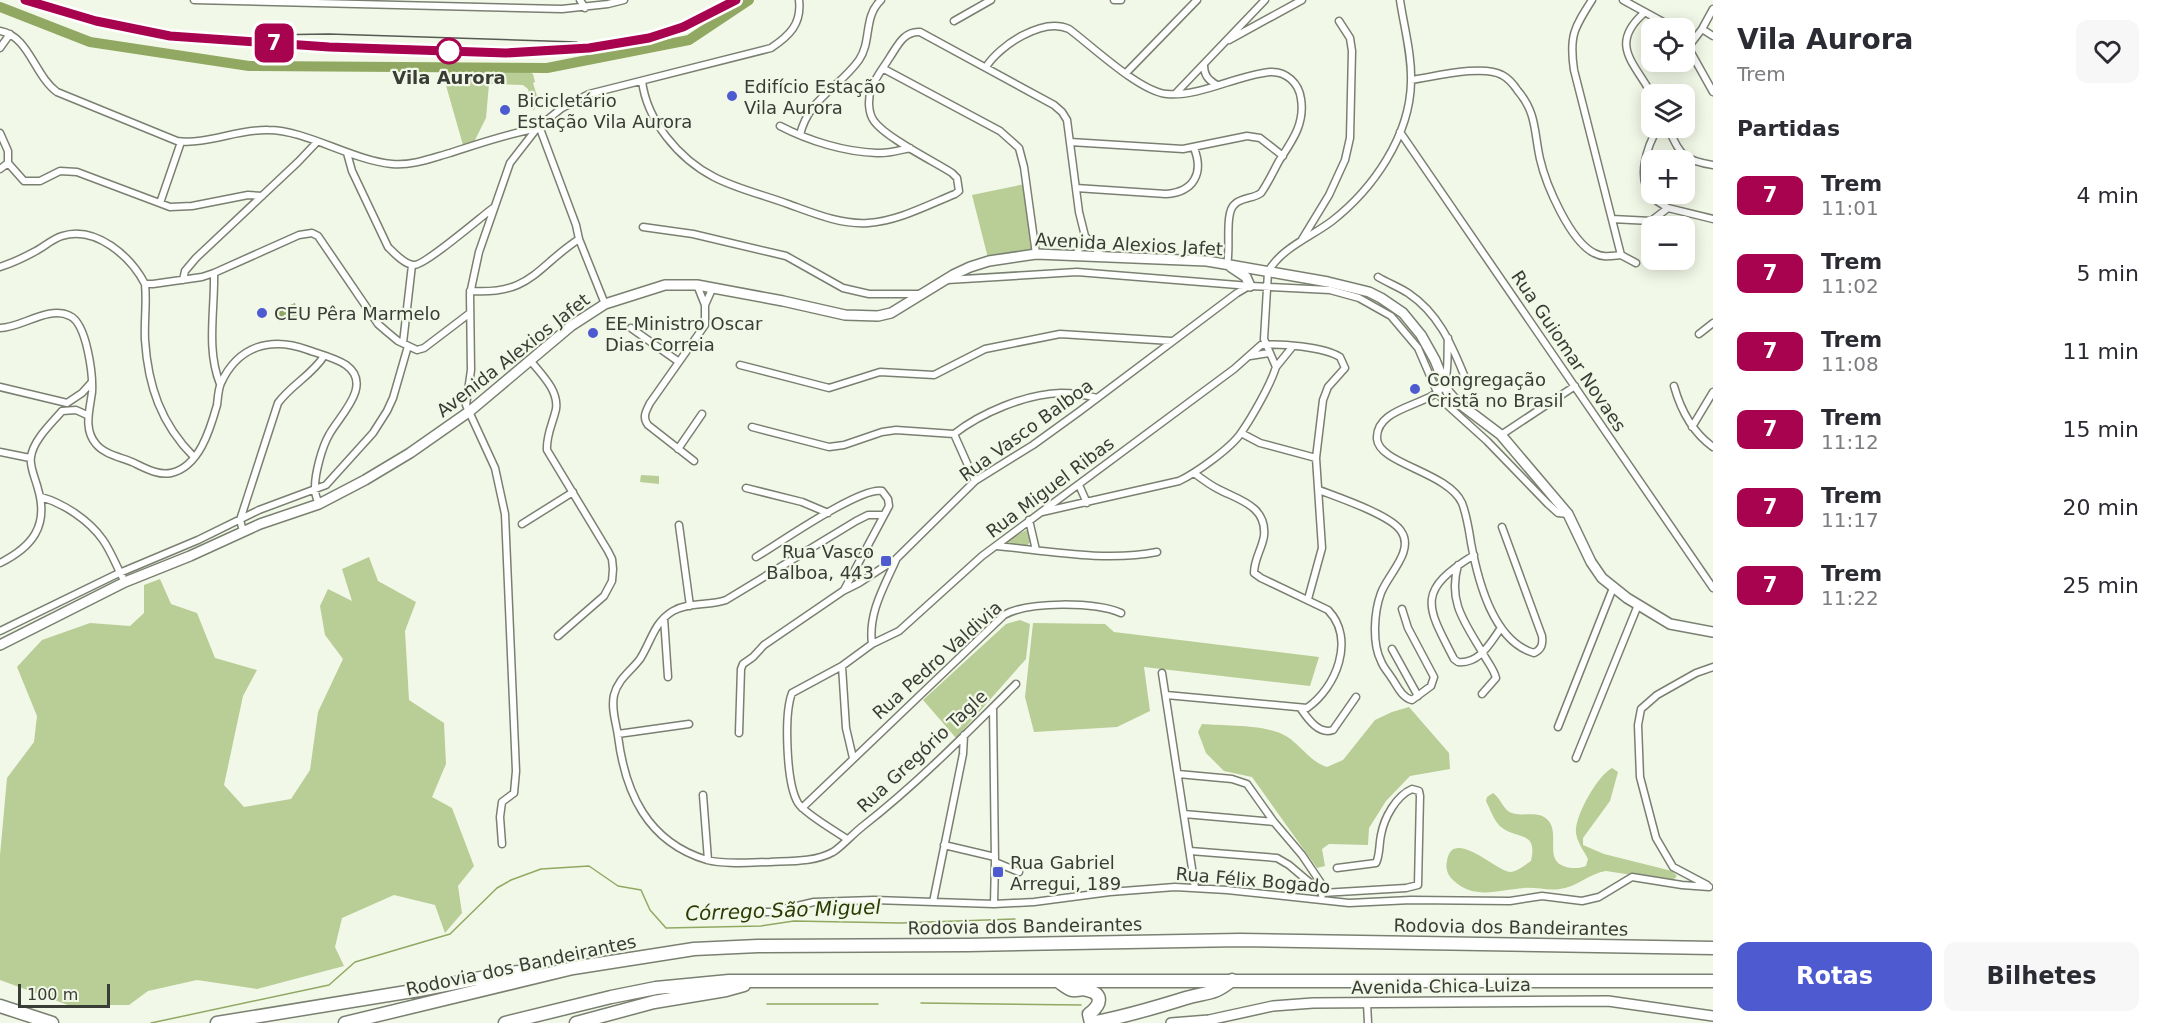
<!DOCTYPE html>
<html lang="pt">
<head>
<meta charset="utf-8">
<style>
	:root { --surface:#fff; --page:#f7f7f7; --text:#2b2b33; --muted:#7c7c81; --accent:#4e5ad0 }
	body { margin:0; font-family:"DejaVu Sans",sans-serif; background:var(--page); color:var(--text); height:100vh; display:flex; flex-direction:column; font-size:22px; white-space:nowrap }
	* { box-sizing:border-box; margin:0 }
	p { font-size:20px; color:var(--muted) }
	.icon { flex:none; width:33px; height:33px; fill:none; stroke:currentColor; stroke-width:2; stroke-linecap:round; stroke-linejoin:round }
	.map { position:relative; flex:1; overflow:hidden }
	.side { display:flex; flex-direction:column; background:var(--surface); width:450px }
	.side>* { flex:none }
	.badge { padding:0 12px; border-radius:9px; font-size:21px; line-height:39px }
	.controls { position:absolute; left:1641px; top:18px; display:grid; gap:12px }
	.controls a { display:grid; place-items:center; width:54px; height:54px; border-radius:12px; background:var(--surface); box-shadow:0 3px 15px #0003; font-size:30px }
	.scale { position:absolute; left:18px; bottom:15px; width:92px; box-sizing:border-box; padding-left:6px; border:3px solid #3a3c36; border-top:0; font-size:16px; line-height:21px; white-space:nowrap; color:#3a3c36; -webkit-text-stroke:4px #f2f8e7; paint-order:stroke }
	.map>.badge { position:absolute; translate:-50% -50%; box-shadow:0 0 0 3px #fff }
	h2 { padding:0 24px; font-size:22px; line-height:54px }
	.round { display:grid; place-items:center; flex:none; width:63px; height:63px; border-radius:12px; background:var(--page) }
	.head { display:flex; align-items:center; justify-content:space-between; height:102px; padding:0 24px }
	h1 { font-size:28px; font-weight:700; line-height:45px }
	.button { display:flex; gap:12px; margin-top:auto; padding:12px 24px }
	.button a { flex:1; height:69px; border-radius:12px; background:var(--accent); color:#fff; font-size:24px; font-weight:700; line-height:69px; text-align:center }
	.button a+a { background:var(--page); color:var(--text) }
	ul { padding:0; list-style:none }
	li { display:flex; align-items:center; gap:18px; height:78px; padding:0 24px }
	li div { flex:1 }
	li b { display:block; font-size:22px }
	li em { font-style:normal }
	li .badge { min-width:66px; font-weight:700; text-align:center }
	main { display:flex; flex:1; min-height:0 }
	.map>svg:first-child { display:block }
	.green { fill:#b9cd96 }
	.water { fill:#91a862 }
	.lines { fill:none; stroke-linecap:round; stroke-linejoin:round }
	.stream { stroke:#91a862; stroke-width:1.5 }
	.river { stroke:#91a862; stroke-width:10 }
	.street-casing { stroke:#7a8071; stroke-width:9 }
	.secondary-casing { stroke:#7a8071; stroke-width:12 }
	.highway-casing { stroke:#7a8071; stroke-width:15 }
	.street { stroke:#fff; stroke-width:6 }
	.secondary { stroke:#fff; stroke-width:9 }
	.highway { stroke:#fff; stroke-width:12 }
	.rail { stroke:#575a52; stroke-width:1.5 }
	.line-casing { stroke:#fff; stroke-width:14 }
	.line { stroke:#a8034f; stroke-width:9 }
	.stop-dot { fill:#fff; stroke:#a8034f; stroke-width:3 }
	.poi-dot { fill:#4e5ad0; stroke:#f2f8e7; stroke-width:2 }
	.labels { text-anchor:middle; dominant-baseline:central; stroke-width:4.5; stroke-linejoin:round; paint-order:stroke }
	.stop-label { font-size:18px; font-weight:bold; fill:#3a3c36; stroke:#f2f8e7 }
	.poi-label { font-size:18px; fill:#3a3c36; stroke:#f2f8e7; text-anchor:start }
	.street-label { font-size:18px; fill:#3a3c36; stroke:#f2f8e7 }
	.water-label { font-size:20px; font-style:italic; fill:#2c3b04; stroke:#f2f8e7 }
</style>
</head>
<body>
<main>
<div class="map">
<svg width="1713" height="1023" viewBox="0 0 1713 1023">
	<rect width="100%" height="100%" fill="#f2f8e7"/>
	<path class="green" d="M 441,68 L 529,72 L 533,74 L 535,82 L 533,83 L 537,96 L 535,109 L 533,110 L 528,89 L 523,85 L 489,84 L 486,118 L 474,142 L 463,145 Z
		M 1025,184 L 1032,252 L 988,258 L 972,195 Z
		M 641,475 L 659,476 L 659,484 L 640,482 Z
		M 1029,529 L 1031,541 L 1025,548 L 1005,545 L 1012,537 Z
		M 369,557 L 378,581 L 416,602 L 405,631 L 409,700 L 444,723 L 446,764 L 432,797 L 452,808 L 474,866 L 458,886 L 462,913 L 445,933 L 435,905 L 394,895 L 342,918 L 335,947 L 344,966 L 257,989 L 197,980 L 148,991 L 129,1005 L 68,1005 L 0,980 L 0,855 L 7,778 L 34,742 L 37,716 L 17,667 L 42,640 L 90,623 L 130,626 L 144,613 L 144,585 L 160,579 L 171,604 L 197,613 L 215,658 L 257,670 L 243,696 L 224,785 L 244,807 L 291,799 L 310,770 L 318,712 L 343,659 L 325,635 L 320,606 L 328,589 L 352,601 L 342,569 Z
		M 1020,620 L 1030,624 L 1026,659 L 956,738 L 923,700 L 1006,624 Z
		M 1033,623 L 1105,624 L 1114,632 L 1319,657 L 1310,686 L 1144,667 L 1150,711 L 1117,727 L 1034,732 L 1025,697 Z
		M 1409,707 L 1449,753 L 1450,769 L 1410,776 L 1386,801 L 1369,828 L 1368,845 L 1329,844 L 1322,849 L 1325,866 L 1317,868 L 1252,777 L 1224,771 L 1206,753 L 1198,732 L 1202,724 C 1225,726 1266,724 1286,736 C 1301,745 1310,762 1327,767 L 1343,760 L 1375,720 L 1392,712 Z
		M 1612,768 L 1618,772 L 1610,801 L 1583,838 L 1583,845 L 1604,854 L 1672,871 L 1677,876 L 1672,881 L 1606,871 C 1590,873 1577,887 1560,889 C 1549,891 1535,887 1524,888 C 1498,890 1475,900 1454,881 C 1448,876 1445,869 1447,861 C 1452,826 1498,873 1511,872 C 1518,871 1525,865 1531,861 C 1538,830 1517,840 1501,827 C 1494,821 1490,809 1486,801 L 1487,797 L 1493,793 C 1500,798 1502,806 1508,811 C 1517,818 1534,811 1544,817 C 1558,825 1551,844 1554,856 C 1557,869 1577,870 1586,866 L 1588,859 C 1584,851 1577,842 1576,833 C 1574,817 1598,775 1612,768 Z"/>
	<path class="water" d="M 295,303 L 299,315 L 279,322 L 275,311 Z"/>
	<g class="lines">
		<path class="stream" d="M 921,1003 L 1081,1005
			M 767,1004 L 878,1004
			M 151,1023 L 329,985 L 355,962 L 450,934 L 497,888 L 511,880 L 541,869 L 589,866 L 618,886 L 641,890 L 650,910 L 666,928 L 761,926 L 794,921 L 900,923 L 1015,919"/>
		<path class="river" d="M 0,7 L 90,42 L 249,66 L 547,68 L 689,40 L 749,0"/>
		<defs>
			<path id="street" d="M 194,0 L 562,9 L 608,4 L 624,0
				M 580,0 L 585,8
				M 1114,0 L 1121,0
				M 1592,0 C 1574,28 1569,36 1574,70 L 1621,255
				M 1623,0 L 1674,28
				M 1644,13 C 1608,45 1635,63 1652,95
				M 954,21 L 991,0
				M 1702,29 L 1713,36
				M 0,31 C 29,36 34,75 57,92 L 177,141 C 206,145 238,129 268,130 C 306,130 351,160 392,164 C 412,166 432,158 450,153 C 478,144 506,134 535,129
				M 1229,40 L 1302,0
				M 1684,40 L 1713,92
				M 1689,46 L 1702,29 L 1713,9
				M 0,48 L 10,34
				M 1204,65 C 1204,75 1208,80 1217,85
				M 986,67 C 1000,45 1043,17 1069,29 C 1092,46 1140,92 1167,94 C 1200,97 1237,75 1270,72 C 1286,71 1299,83 1301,99 C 1305,124 1292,141 1279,161 C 1273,172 1268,183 1261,193 C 1253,199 1242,197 1235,204 C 1224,212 1231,249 1227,264
				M 884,69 L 1000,131 L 1019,148 L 1024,167 L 1036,254
				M 1126,73 L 1197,0
				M 1411,80 C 1433,77 1483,64 1502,75 C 1508,78 1514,85 1518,91 C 1537,113 1534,133 1540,159 C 1546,185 1570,241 1594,253 C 1603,258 1611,256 1621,255
				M 642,81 C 647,121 679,159 714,177 C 737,189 764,195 788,204 C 813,213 841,225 868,223 C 898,221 928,205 955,194 L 959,191 L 957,178 L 952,173 C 933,161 885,137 874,121 C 868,113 868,99 871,89 C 875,78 884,67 890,57 C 898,45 904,31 920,32 L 1054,105 L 1062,112 L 1067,120 L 1079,212 L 1085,236 L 1102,256
				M 1176,93 L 1265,0
				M 539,126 L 576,225 L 579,239 L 605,304
				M 780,126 C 809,141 845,152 877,153 C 888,154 900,150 910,148
				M 1658,128 C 1647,146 1636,178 1652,197 C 1656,201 1663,205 1668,208
				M 1668,128 C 1681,155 1682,160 1713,165
				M 1400,132 L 1713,588
				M 0,133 L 8,151 L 8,163 L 24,181 L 40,181 L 60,171 L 77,172 L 170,207 L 192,206 L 248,195 L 262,196
				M 800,135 C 808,99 839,88 859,60 C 872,41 863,17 881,0
				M 1070,142 L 1183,149 L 1247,136 L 1260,138 L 1283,156
				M 347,153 L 352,171 L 388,247 C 394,253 405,265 414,265 C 424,266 481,217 493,208
				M 0,169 L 8,163
				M 1076,188 L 1166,194 C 1194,192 1204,173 1194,148
				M 160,203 L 181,142
				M 1612,219 L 1651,221 L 1668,208 L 1713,219
				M 643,227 L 693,234 L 786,256 L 843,288 L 869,294 L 918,294
				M 1301,241 L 1329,195 L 1345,160 L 1350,138 L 1352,51 L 1350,38 L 1339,21
				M 1076,255 L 1085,236
				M 1621,255 L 1636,263
				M 0,267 C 12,263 23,258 34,252 C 44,247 52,239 62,236 C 96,225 131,257 145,284 L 153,284 L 202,277 L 214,273 L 299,235 L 312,233 L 318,236 L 378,324 L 386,331 L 398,341 L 417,350 L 424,348 L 470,313
				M 214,273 C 215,310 206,349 220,384
				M 1378,277 C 1388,283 1399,287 1408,293 C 1438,313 1451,343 1464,375
				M 183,280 L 185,271 L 196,258 L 298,162 L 317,142
				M 947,280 L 1077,272 L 1250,286 L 1330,290 L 1359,298 L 1391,316 L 1418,348 L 1437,392 L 1446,404 L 1487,441 L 1548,504 L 1558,513 L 1568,514
				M 145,284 C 147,303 144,321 145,340 C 148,386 161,424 194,457
				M 470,291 C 531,295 535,268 579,239
				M 705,305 L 713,287
				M 0,328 C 22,328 48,305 70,316 C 87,324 93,375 92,392 C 90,409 83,429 96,444 C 104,454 120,457 132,462 C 143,467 158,476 171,473 C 199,467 210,430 217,405 C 218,398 218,390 221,383 C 238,346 271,336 308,350 C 319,354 336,358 346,365 C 374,385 339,416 329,435 C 322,447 315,473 315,487 C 314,493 317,499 319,504
				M 631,328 L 679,362
				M 1699,334 L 1713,323
				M 1448,338 C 1447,350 1449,374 1444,384 C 1435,406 1375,405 1377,439 C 1379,464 1448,472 1462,503 C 1467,516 1469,530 1471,543 C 1478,581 1493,641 1534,653 C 1542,649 1543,644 1542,636 L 1502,527
				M 403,343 L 412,265
				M 1250,356 L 1269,353
				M 530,360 C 540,373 559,390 556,409 C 553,423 546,435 547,450 L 608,551 L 612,559 L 613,569 L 612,581 L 604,596 L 558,636
				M 740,365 L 829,388 L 880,372 L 934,375 L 985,349 L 1060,334 L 1171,341
				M 1276,367 L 1293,346
				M 1674,386 C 1681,411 1692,432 1713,447
				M 0,387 L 67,403 L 82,393 L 91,383
				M 752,427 L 829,447 L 844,445 L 882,432 L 896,430 L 954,434
				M 1692,427 L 1713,392
				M 1241,433 L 1260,443 L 1316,458
				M 954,434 C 981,413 1025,394 1061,393 C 1073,393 1086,395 1097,398
				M 954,434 L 975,481
				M 1501,435 L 1575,386
				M 678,449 L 702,414
				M 0,452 L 30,458
				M 694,461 L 648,425 C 642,417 646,411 650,403 L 705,325 L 705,305 L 697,285
				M 1079,485 L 1087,503
				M 746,488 L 802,502 L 828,513
				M 1319,490 C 1337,497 1391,515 1401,531 C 1415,551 1388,574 1381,593 C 1374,612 1372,643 1381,661 C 1383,667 1388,672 1391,677 C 1397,685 1401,697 1412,700 L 1431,686 L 1434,677 L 1408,628 L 1402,609
				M 41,497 C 63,503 89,520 103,540 C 112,553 117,568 125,582
				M 1042,512 L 1179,481 C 1196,473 1231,448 1241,433 C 1252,417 1270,386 1276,367 L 1264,339 L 1268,272 C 1281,248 1311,237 1332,221 C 1373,189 1410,136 1411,82 C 1412,55 1404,27 1400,0
				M 884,515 L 868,515 L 856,521 L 726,600 C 709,606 688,602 673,611 C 654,622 651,642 640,659 C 631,671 618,679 614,695 C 611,709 616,722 618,736 C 625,792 647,842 707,860 C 727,865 750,862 770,862 C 790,861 815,862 833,852 C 839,849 855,832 863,826 C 918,783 967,733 1016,684
				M 1029,520 L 1036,550
				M 522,524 L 573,492
				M 679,525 L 690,606
				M 243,531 L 240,520 L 278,403 C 291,385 312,375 324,356
				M 997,546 C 1048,551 1107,562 1157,552
				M 1474,555 C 1416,591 1426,605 1454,659 L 1458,662 C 1480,664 1490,643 1501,628
				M 756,557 C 778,544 861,486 882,491 L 888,499 L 889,506 L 844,590
				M 0,563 C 32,547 49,526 38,489 C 36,480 29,466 31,457 C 33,440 52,423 62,411 L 76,410 L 87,415
				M 1458,565 C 1447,604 1467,625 1485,657 C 1489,664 1494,670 1496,678 L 1482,694
				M 664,618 L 668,677
				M 0,631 L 117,574 L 198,540 L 259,510 L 326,485 L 373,433 L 387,411 L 393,398 L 408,346
				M 872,644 C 868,613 884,587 896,560
				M 1392,649 L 1418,696
				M 842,666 L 846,728 L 853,758
				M 1162,673 L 1195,888
				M 1166,695 L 1307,708 C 1336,688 1356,639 1328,610 L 1261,578 L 1254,573 C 1254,559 1262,549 1264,536 C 1267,506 1239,500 1218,489 C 1210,485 1202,479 1194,473
				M 993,707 L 995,862 L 994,904
				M 1301,709 C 1308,719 1319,735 1333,730 L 1356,697
				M 1558,727 L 1613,588
				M 739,733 L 741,669 L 743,664 L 753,657 L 764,645 L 843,591 L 859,583 L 896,559 L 975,481 L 1033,445 L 1080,411 L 1237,293 L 1249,286
				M 618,734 L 689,724
				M 1576,758 L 1638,605
				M 1178,774 L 1232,779 L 1247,784 L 1274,822
				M 703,795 L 708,860
				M 802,808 L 1004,615 C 1029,601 1095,602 1121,613
				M 1184,814 L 1274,822 L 1302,855 L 1327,892
				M 847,839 C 835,831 804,813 798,803 C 786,783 784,714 792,693 L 842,666 L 872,644 L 899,631 L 982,556 L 1234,369 L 1261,345 C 1280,343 1324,347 1340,357 L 1345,368 L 1328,387 L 1323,400 L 1316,458 L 1322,548 L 1308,599
				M 502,844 L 500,817 L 502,802 L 514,793 L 516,771 L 505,514 L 495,468 L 466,405 L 471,370 L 470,294 L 479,252 L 510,163 L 538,127 L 562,108 L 589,94 L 771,48 C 789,36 802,24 799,0
				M 944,845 L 995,857
				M 1190,851 L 1277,858 L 1289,865 L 1322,893 L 1322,895
				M 995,862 L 1019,872
				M 1707,885 L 1673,867 L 1656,838 L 1640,777 L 1638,725 L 1641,709 L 1657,695 L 1696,673 L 1713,667
				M 1322,893 L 1406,888 L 1418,885 L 1420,796 L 1419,791 L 1412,789 C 1396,796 1384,818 1381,835 C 1379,844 1380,855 1376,863 L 1337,868
				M 933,902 L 963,754 L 964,735
				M 752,912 L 771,912 L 814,902 L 874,900 L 994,904 L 1034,902 L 1110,892 L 1175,887 L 1227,890 L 1349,903 L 1411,900 L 1510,901 L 1542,896 L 1582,901 L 1599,897 L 1632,877 L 1682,885 L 1709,887
				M 1367,1003 L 1368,1023"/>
			<path id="secondary" d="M 1231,267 L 1246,277 L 1250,286
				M 0,645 L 125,582 L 190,556 L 260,524 L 319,504 L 365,480 L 410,453 L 470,411 L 571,326 L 605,304 L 665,285 L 697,285 L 783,301 L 845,315 L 878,316 L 891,313 L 953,275 L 970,267 L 989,261 L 1036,254 L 1207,261 L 1328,282 L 1369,292 L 1381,298 L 1403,313 L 1421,335 L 1435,360 L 1448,392 L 1456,401 L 1501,435 L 1568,514 L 1591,562 L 1602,578 L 1627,598 L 1670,624 L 1713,632
				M 1171,1023 L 1209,1020 L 1273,1006 L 1313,1003 L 1608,1001 L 1713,1016"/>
			<path id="highway" d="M 1059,982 C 1062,984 1068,989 1072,990 C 1076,991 1082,988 1087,990 C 1104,994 1101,1005 1089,1014 L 1091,1023 C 1124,1017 1154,1008 1186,998 C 1206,992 1215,995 1232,980
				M 0,1006 L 52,1023
				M 217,1023 L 419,990 L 506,973 L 536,971
				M 345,1023 L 573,968 L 694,949 L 758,946 L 968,945 L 1240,940 L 1713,948
				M 505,1023 L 611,997 L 656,988 L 729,981 L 1713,981
				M 576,1023 L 654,1002 L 726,990 L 744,985"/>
		</defs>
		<use href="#street" class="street-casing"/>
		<use href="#secondary" class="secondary-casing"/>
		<use href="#highway" class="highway-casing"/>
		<use href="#street" class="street"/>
		<use href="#secondary" class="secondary"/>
		<use href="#highway" class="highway"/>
		<path class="rail" d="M 25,0 L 96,21 L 170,36 L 329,47 L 506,53 L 589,48 L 649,38 L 683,27 L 736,0
			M 262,35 L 329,34 L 577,42"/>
	</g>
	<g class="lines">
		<defs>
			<path id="line" d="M 25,0 L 96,21 L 170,36 L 329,47 L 506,53 L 589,48 L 649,38 L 683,27 L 736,0"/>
		</defs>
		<use href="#line" class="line-casing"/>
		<use href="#line" class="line"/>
	</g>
	<circle class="stop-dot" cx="449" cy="51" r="12"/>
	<g class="poi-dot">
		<circle cx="732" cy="96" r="6"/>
		<circle cx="505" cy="110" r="6"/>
		<circle cx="262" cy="313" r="6"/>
		<circle cx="593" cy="333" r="6"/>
		<circle cx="1415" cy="389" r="6"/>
		<rect x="880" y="555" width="12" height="12" rx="3"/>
		<rect x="992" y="866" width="12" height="12" rx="3"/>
	</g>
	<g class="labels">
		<g class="stop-label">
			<text x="449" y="77">Vila Aurora</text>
		</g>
		<g class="poi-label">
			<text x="744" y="86">Edifício Estação<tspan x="744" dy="21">Vila Aurora</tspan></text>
			<text x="517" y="100">Bicicletário<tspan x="517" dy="21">Estação Vila Aurora</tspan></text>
			<text x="274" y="313">CEU Pêra Marmelo</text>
			<text x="605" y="323">EE Ministro Oscar<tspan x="605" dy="21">Dias Correia</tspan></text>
			<text x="1427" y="379">Congregação<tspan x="1427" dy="21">Cristã no Brasil</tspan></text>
			<text x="874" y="551" text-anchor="end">Rua Vasco<tspan x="874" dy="21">Balboa, 443</tspan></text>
			<text x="1010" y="862">Rua Gabriel<tspan x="1010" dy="21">Arregui, 189</tspan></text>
		</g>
		<g class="street-label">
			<text transform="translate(1129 244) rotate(3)">Avenida Alexios Jafet</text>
			<text transform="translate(1569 351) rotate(56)">Rua Guiomar Novaes</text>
			<text transform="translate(513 355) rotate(-38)">Avenida Alexios Jafet</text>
			<text transform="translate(1026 430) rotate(-36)">Rua Vasco Balboa</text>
			<text transform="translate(1050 487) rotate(-37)">Rua Miguel Ribas</text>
			<text transform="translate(937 660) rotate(-42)">Rua Pedro Valdivia</text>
			<text transform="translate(922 751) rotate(-43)">Rua Gregório Tagle</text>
			<text transform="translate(1253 880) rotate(5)">Rua Félix Bogado</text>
			<text transform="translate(1025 926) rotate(-1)">Rodovia dos Bandeirantes</text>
			<text transform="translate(1511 927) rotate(1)">Rodovia dos Bandeirantes</text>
			<text transform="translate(521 965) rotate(-12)">Rodovia dos Bandeirantes</text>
			<text transform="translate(1441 986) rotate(-1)">Avenida Chica Luiza</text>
		</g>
		<g class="water-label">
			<text transform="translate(783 910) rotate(-2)">Córrego São Miguel</text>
		</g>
	</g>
</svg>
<div class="controls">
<a><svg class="icon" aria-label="locate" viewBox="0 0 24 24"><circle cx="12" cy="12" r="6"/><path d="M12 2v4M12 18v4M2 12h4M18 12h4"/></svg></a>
<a><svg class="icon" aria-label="layers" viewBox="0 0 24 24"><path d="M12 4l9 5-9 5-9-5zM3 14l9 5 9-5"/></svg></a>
<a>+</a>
<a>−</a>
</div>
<div class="scale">100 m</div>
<b class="badge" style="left:274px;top:43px;background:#a8034f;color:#fff">7</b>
</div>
<section class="side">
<div class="head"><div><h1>Vila Aurora</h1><p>Trem</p></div><a class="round"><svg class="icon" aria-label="heart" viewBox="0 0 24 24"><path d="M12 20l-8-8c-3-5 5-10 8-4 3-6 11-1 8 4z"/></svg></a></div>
<h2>Partidas</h2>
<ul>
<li><span class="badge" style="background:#a8034f;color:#fff">7</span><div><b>Trem</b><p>11:01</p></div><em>4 min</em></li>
<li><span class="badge" style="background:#a8034f;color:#fff">7</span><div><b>Trem</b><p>11:02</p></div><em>5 min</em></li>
<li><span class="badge" style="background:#a8034f;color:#fff">7</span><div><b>Trem</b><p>11:08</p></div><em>11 min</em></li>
<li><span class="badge" style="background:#a8034f;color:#fff">7</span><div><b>Trem</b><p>11:12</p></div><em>15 min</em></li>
<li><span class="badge" style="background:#a8034f;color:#fff">7</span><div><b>Trem</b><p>11:17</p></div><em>20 min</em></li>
<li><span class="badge" style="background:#a8034f;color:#fff">7</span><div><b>Trem</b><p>11:22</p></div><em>25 min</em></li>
</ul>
<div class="button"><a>Rotas</a><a>Bilhetes</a></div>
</section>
</main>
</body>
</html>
